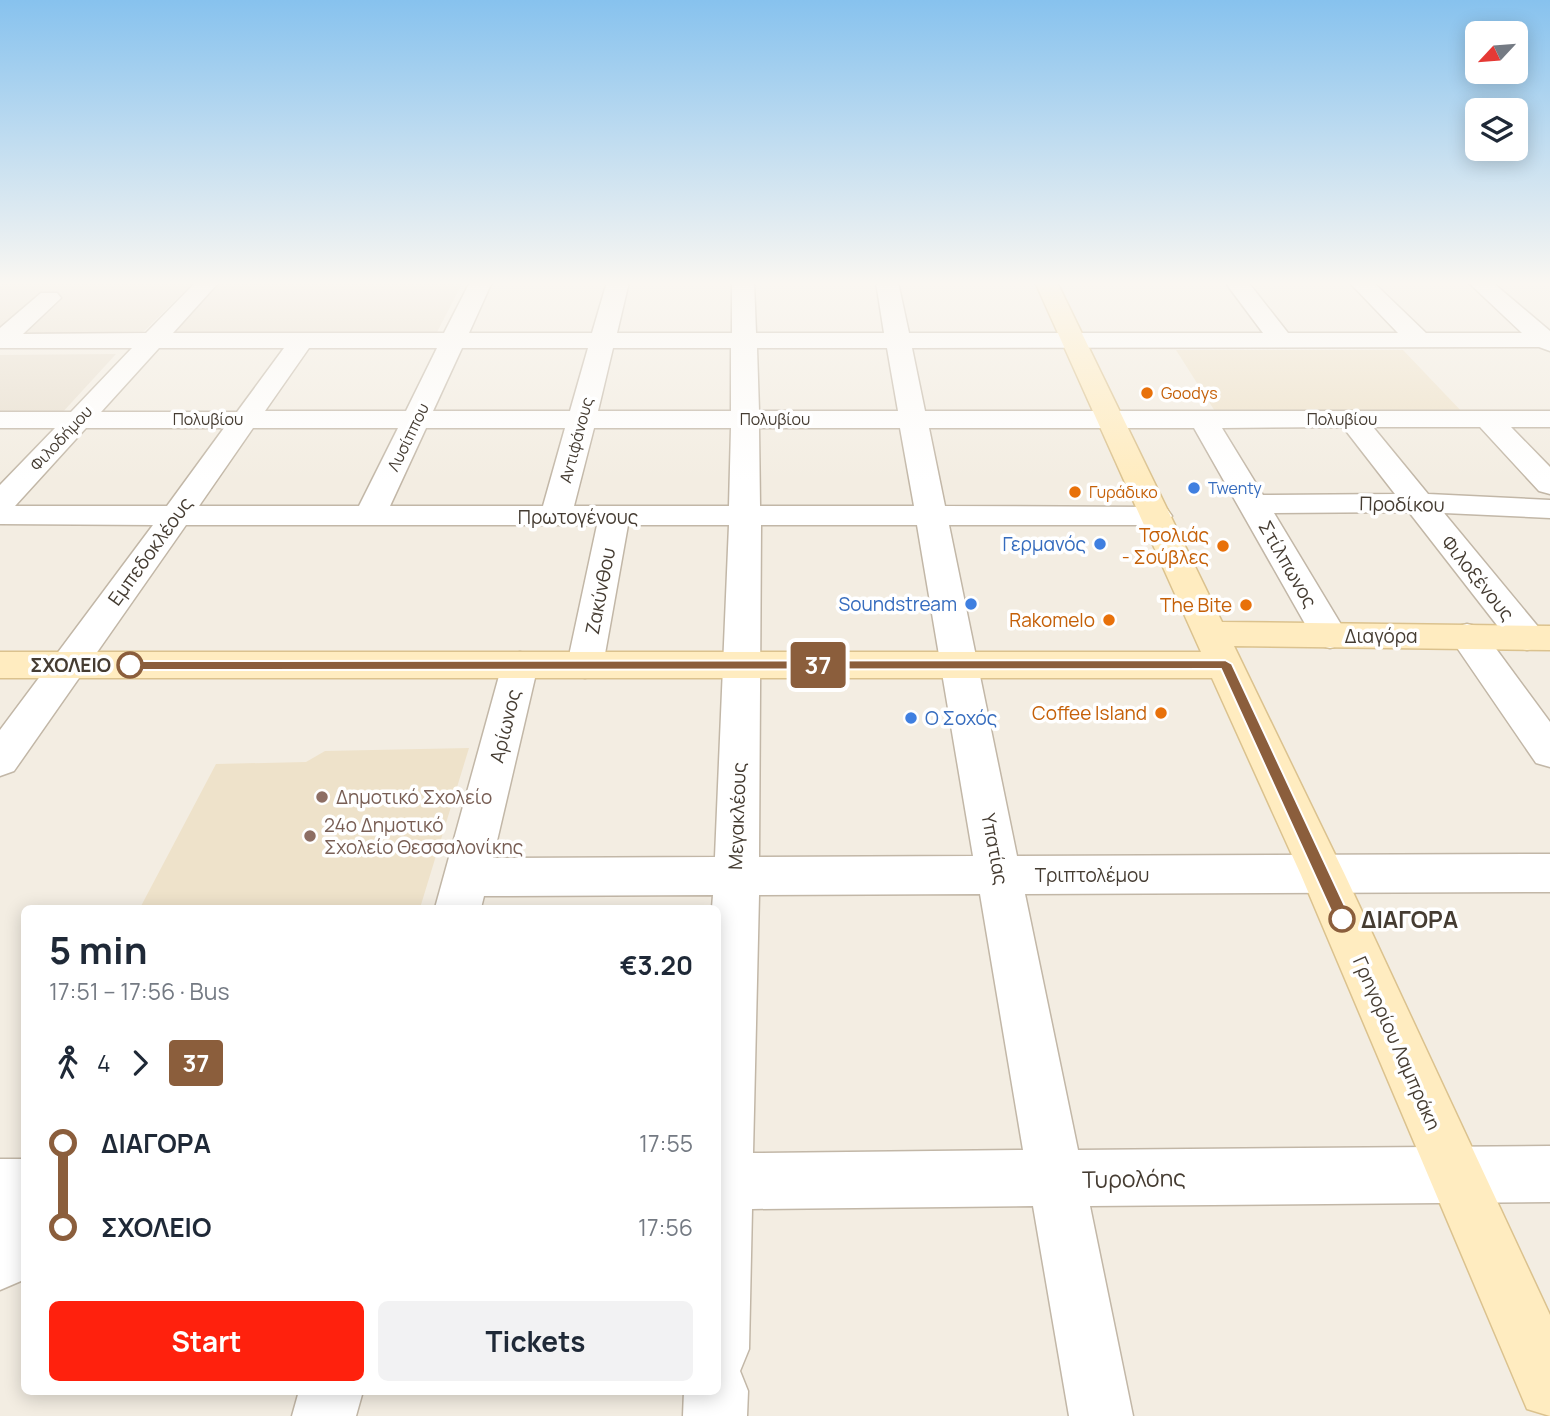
<!DOCTYPE html>
<html lang="en">
<head>
<meta charset="utf-8">
<style>
	:root { --surface:#fff; --page:#f2f2f3; --text:#1f2937; --muted:#747a83; --accent:#ff210d }
	body { margin:0; font-family:Manrope,sans-serif; background:var(--page); color:var(--text); height:100vh; display:flex; flex-direction:column; font-size:26px; white-space:nowrap }
	* { box-sizing:border-box; margin:0 }
	p { font-size:23px; color:var(--muted) }
	.icon { flex:none; width:38px; height:38px; fill:none; stroke:currentColor; stroke-width:2; stroke-linecap:round; stroke-linejoin:round }
	.map { position:relative; flex:1; overflow:hidden }
	.drawer { position:absolute; left:21px; top:905px; width:700px; height:490px; display:flex; flex-direction:column; background:var(--surface); border-radius:10px; box-shadow:0 4px 18px #0003 }
	.drawer>* { flex:none }
	.badge { padding:0 14px; border-radius:5px; font-size:24px; line-height:46px }
	.needle { width:46px; rotate:244deg }
	.tools { position:absolute; left:1465px; top:21px; display:grid; gap:14px }
	.tools a { display:grid; place-items:center; width:63px; height:63px; border-radius:10px; background:var(--surface); box-shadow:0 4px 18px #0003; font-size:35px }
	.map>.badge { position:absolute; translate:-50% -50%; box-shadow:0 0 0 4px #fff }
	.legs { display:flex; align-items:center; gap:10px; height:77px; padding:0 28px; font-size:23px }
	.legs p { margin-inline-start:auto }
	.head { display:flex; align-items:center; justify-content:space-between; height:119px; padding:0 28px }
	h1 { font-size:38px; font-weight:700; line-height:52px }
	.button { display:flex; gap:14px; margin-top:auto; padding:14px 28px }
	.button a { flex:1; height:80px; border-radius:10px; background:var(--accent); color:#fff; font-size:28px; font-weight:700; line-height:80px; text-align:center }
	.button a+a { background:var(--page); color:var(--text) }
	ul { padding:0 28px; list-style:none }
	li { display:flex; align-items:center; gap:24px; height:84px; font-size:26px }
	li i { display:grid; place-items:center; width:10px; height:100%; margin:0 9px; background:currentColor }
	li i::after { content:''; width:18px; height:18px; margin:-9px; border:5px solid; border-radius:50%; background:var(--surface) }
	li p { margin-inline-start:auto }
	li:first-child i { background:linear-gradient(#0000 50%,currentColor 0) }
	li:last-child i { background:linear-gradient(currentColor 50%,#0000 0) }
	.map>svg:first-child { display:block }
	.residential { fill:#e8dfcf }
	.education { fill:#eee2ca }
	.lines { fill:none; stroke-linecap:round; stroke-linejoin:round }
	.street-casing { stroke:#c2b7a7; stroke-width:3 }
	.secondary-casing { stroke:#dbc28e; stroke-width:3 }
	.street { fill:#fff; fill-rule:evenodd }
	.secondary { fill:#ffecc0; fill-rule:evenodd }
	.line-1 { fill:#8b5e3c; stroke:#fff; stroke-width:2 }
	.food-dot { fill:#e8710a; stroke:#fff; stroke-width:2.5 }
	.shop-dot { fill:#3f7fe0; stroke:#fff; stroke-width:2.5 }
	.stop-1-dot { fill:#fff; stroke:#8b5e3c; stroke-width:3.5 }
	.education-dot { fill:#8d6e63; stroke:#fff; stroke-width:2.5 }
	.labels { text-anchor:middle; dominant-baseline:central; stroke-width:7; stroke-linejoin:round; paint-order:stroke }
	.far-food-label { font-size:16px; fill:#c56008; stroke:#fff; text-anchor:start }
	.far-street-label { font-size:16px; fill:#453c32; stroke:#fff }
	.far-shop-label { font-size:16px; fill:#366cbe; stroke:#fff; text-anchor:start }
	.street-label { font-size:19px; fill:#453c32; stroke:#fff }
	.food-label { font-size:19px; fill:#c56008; stroke:#fff; text-anchor:end }
	.shop-label { font-size:19px; fill:#366cbe; stroke:#fff; text-anchor:end }
	.stop-label { font-size:19px; font-weight:bold; fill:#453c32; stroke:#fff; text-anchor:end }
	.education-label { font-size:19px; fill:#785e54; stroke:#fff; text-anchor:start }
	.near-stop-label { font-size:23px; font-weight:bold; fill:#453c32; stroke:#fff; text-anchor:start }
	.near-street-label { font-size:23px; fill:#453c32; stroke:#fff }
</style>
</head>
<body>
<div class="map">
<svg width="1550" height="1416" viewBox="0 0 1550 1416">
	<rect width="100%" height="100%" fill="#f3ede2"/>
	<path class="residential" d="M 0,282 L 194,282 L 136,339 L 0,339 Z
		M 214,282 L 463,282 L 435,336 L 166,336 Z
		M 116,354 L 61,414 L 0,414 L 0,355 Z"/>
	<path class="education" d="M 1176,350 L 1403,350 L 1465,415 L 1218,416 Z
		M 469,748 L 420,908 L 140,908 L 216,764 L 306,762 L 325,751 Z"/>
	<g class="lines">
		<defs>
			<path id="street" d="M 196,282 L 219,282 L 173,333 L 444,333 L 470,282 L 492,282 L 469,333 L 592,333 L 607,282 L 629,282 L 617,333 L 732,333 L 732,282 L 754,282 L 756,333 L 884,333 L 876,282 L 898,282 L 909,333 L 1263,333 L 1225,282 L 1248,282 L 1288,333 L 1398,333 L 1349,282 L 1373,282 L 1426,333 L 1522,333 L 1468,282 L 1492,282 L 1550,331 L 1550,351 L 1539,347 L 912,348 L 925,411 L 1550,411 L 1550,427 L 1511,427 L 1550,467 L 1550,494 L 1539,491 L 1480,427 L 1373,427 L 1428,494 L 1550,500 L 1550,518 L 1444,513 L 1540,629 L 1545,638 L 1540,647 L 1527,650 L 1514,647 L 1409,512 L 1274,513 L 1348,636 L 1343,645 L 1330,648 L 1317,645 L 1194,428 L 929,428 L 945,506 L 1156,507 L 1167,509 L 1172,516 L 1167,523 L 1156,525 L 949,525 L 1017,856 L 1550,854 L 1550,892 L 1025,894 L 1078,1150 L 1550,1146 L 1550,1202 L 1090,1206 L 1133,1416 L 1069,1416 L 1033,1206 L 752,1209 L 749,1349 L 740,1371 L 748,1391 L 747,1416 L 683,1416 L 684,1391 L 718,1391 L 718,908 L 712,908 L 713,895 L 484,896 L 481,908 L 435,908 L 502,665 L 507,656 L 520,652 L 533,656 L 538,665 L 493,858 L 715,857 L 729,525 L 628,525 L 603,665 L 598,674 L 585,678 L 572,674 L 567,665 L 597,525 L 186,525 L 14,771 L 0,776 L 0,730 L 153,525 L 0,524 L 0,485 L 55,428 L 0,428 L 0,412 L 71,412 L 132,348 L 0,348 L 0,328 L 41,293 L 57,293 L 61,298 L 23,334 L 146,333 ZM 159,348 L 284,348 L 237,412 L 101,412 ZM 309,348 L 437,348 L 406,411 L 265,411 ZM 462,348 L 588,348 L 570,411 L 433,411 ZM 613,348 L 731,348 L 731,411 L 598,411 ZM 757,348 L 887,348 L 898,411 L 759,411 ZM 1343,427 L 1395,494 L 1263,495 L 1222,428 ZM 86,428 L 224,428 L 167,506 L 15,506 ZM 253,428 L 398,428 L 359,506 L 199,506 ZM 426,428 L 565,428 L 543,506 L 390,506 ZM 594,428 L 731,428 L 729,506 L 574,506 ZM 759,428 L 900,428 L 914,506 L 760,506 ZM 761,525 L 917,525 L 973,856 L 759,857 ZM 980,894 L 1023,1150 L 753,1153 L 759,895 Z
				M 1467,624 L 1480,627 L 1550,722 L 1550,767 L 1536,763 L 1449,636 L 1454,627 Z
				M 0,1159 L 24,1159 L 24,1273 L 21,1281 L 0,1290 Z
				M 299,1391 L 363,1391 L 356,1416 L 292,1416 Z"/>
			<path id="secondary" d="M 1035,282 L 1057,282 L 1222,622 L 1550,626 L 1550,650 L 1234,646 L 1345,875 L 1550,1315 L 1550,1416 L 1527,1409 L 1301,875 L 1212,678 L 0,678 L 0,652 L 1201,652 Z"/>
		</defs>
		<use href="#street" class="street-casing"/>
		<use href="#secondary" class="secondary-casing"/>
		<use href="#street" class="street"/>
		<use href="#secondary" class="secondary"/>
	</g>
	<linearGradient id="sky" x2="0" y2="1"><stop stop-color="#87c2ee"/><stop offset="0.59" stop-color="#faf7f2"/><stop offset="1" stop-color="#faf7f2" stop-opacity="0"/></linearGradient>
	<rect width="1550" height="480" fill="url(#sky)"/>
	<path class="line-1" d="M 1225,660 L 1232,664 L 1351,919 L 1348,924 L 1342,927 L 1337,924 L 1221,669 L 130,670 L 124,665 L 130,661 Z"/>
	<g class="food-dot">
		<circle cx="1147" cy="393" r="7"/>
		<circle cx="1075" cy="492" r="7"/>
		<circle cx="1223" cy="546" r="7"/>
		<circle cx="1246" cy="605" r="7"/>
		<circle cx="1109" cy="620" r="7"/>
		<circle cx="1161" cy="713" r="7"/>
	</g>
	<g class="shop-dot">
		<circle cx="1194" cy="488" r="7"/>
		<circle cx="1100" cy="544" r="7"/>
		<circle cx="971" cy="604" r="7"/>
		<circle cx="911" cy="718" r="7"/>
	</g>
	<g class="stop-1-dot">
		<circle cx="130" cy="665" r="12"/>
		<circle cx="1342" cy="919" r="12"/>
	</g>
	<g class="education-dot">
		<circle cx="322" cy="797" r="7"/>
		<circle cx="310" cy="836" r="7"/>
	</g>
	<g class="labels">
		<g class="far-food-label">
			<text x="1161" y="393">Goodys</text>
			<text x="1089" y="492">Γυράδικο</text>
		</g>
		<g class="far-street-label">
			<text x="208" y="419">Πολυβίου</text>
			<text x="775" y="419">Πολυβίου</text>
			<text x="1342" y="419">Πολυβίου</text>
			<text transform="translate(408 437) rotate(-64)">Λυσίππου</text>
			<text transform="translate(61 438) rotate(-47)">Φιλοδήμου</text>
			<text transform="translate(576 440) rotate(-75)">Αντιφάνους</text>
		</g>
		<g class="far-shop-label">
			<text x="1208" y="488">Twenty</text>
		</g>
		<g class="street-label">
			<text transform="translate(1402 504) rotate(1)">Προδίκου</text>
			<text x="578" y="517">Πρωτογένους</text>
			<text transform="translate(150 551) rotate(-54)">Εμπεδοκλέους</text>
			<text transform="translate(1288 564) rotate(60)">Στίλπωνος</text>
			<text transform="translate(1478 578) rotate(51)">Φιλοξένους</text>
			<text transform="translate(600 591) rotate(-79)">Ζακύνθου</text>
			<text x="1381" y="636">Διαγόρα</text>
			<text transform="translate(505 726) rotate(-76)">Αρίωνος</text>
			<text transform="translate(737 816) rotate(-88)">Μεγακλέους</text>
			<text transform="translate(995 849) rotate(79)">Υπατίας</text>
			<text x="1092" y="875">Τριπτολέμου</text>
			<text transform="translate(1397 1043) rotate(66)">Γρηγορίου Λαμπράκη</text>
		</g>
		<g class="food-label">
			<text x="1209" y="535">Τσολιάς<tspan x="1209" dy="22">- Σούβλες</tspan></text>
			<text x="1232" y="605">The Bite</text>
			<text x="1095" y="620">Rakomelo</text>
			<text x="1147" y="713">Coffee Island</text>
		</g>
		<g class="shop-label">
			<text x="1086" y="544">Γερμανός</text>
			<text x="957" y="604">Soundstream</text>
			<text x="925" y="718" text-anchor="start">Ο Σοχός</text>
		</g>
		<g class="stop-label">
			<text x="111" y="665">ΣΧΟΛΕΙΟ</text>
		</g>
		<g class="education-label">
			<text x="336" y="797">Δημοτικό Σχολείο</text>
			<text x="324" y="825">24ο Δημοτικό<tspan x="324" dy="22">Σχολείο Θεσσαλονίκης</tspan></text>
		</g>
		<g class="near-stop-label">
			<text x="1361" y="919">ΔΙΑΓΟΡΑ</text>
		</g>
		<g class="near-street-label">
			<text transform="translate(1134 1178) rotate(-1)">Τυρολόης</text>
		</g>
	</g>
</svg>
<div class="tools">
<a><svg class="needle" viewBox="-14 -14 28 28"><path d="M0-13l5 13h-10z" fill="#e53935"/><path d="M0 13l5-13h-10z" fill="#747a83"/></svg></a>
<a><svg class="icon" aria-label="layers" viewBox="0 0 24 24"><path d="M12 4l9 5-9 5-9-5zM3 14l9 5 9-5"/></svg></a>
</div>
<b class="badge" style="left:818px;top:665px;background:#8b5e3c;color:#fff">37</b>
<section class="drawer">
<div class="head"><div><h1>5 min</h1><p>17:51 – 17:56 · Bus</p></div><b>€3.20</b></div>
<div class="legs"><svg class="icon" aria-label="walk" viewBox="0 0 24 24"><circle cx="13" cy="4" r="2"/><path d="M13 8l-2 6 4 7M11 14l-3 7M7 12l3-4h3l4 4"/></svg>4<svg class="icon" aria-label="forward" viewBox="0 0 24 24"><path d="M9 5l7 7-7 7"/></svg><b class="badge" style="background:#8b5e3c;color:#fff">37</b></div>
<ul>
<li><i style="color:#8b5e3c"></i><b>ΔΙΑΓΟΡΑ</b><p>17:55</p></li>
<li><i style="color:#8b5e3c"></i><b>ΣΧΟΛΕΙΟ</b><p>17:56</p></li>
</ul>
<div class="button"><a>Start</a><a>Tickets</a></div>
</section>
</div>
</body>
</html>
